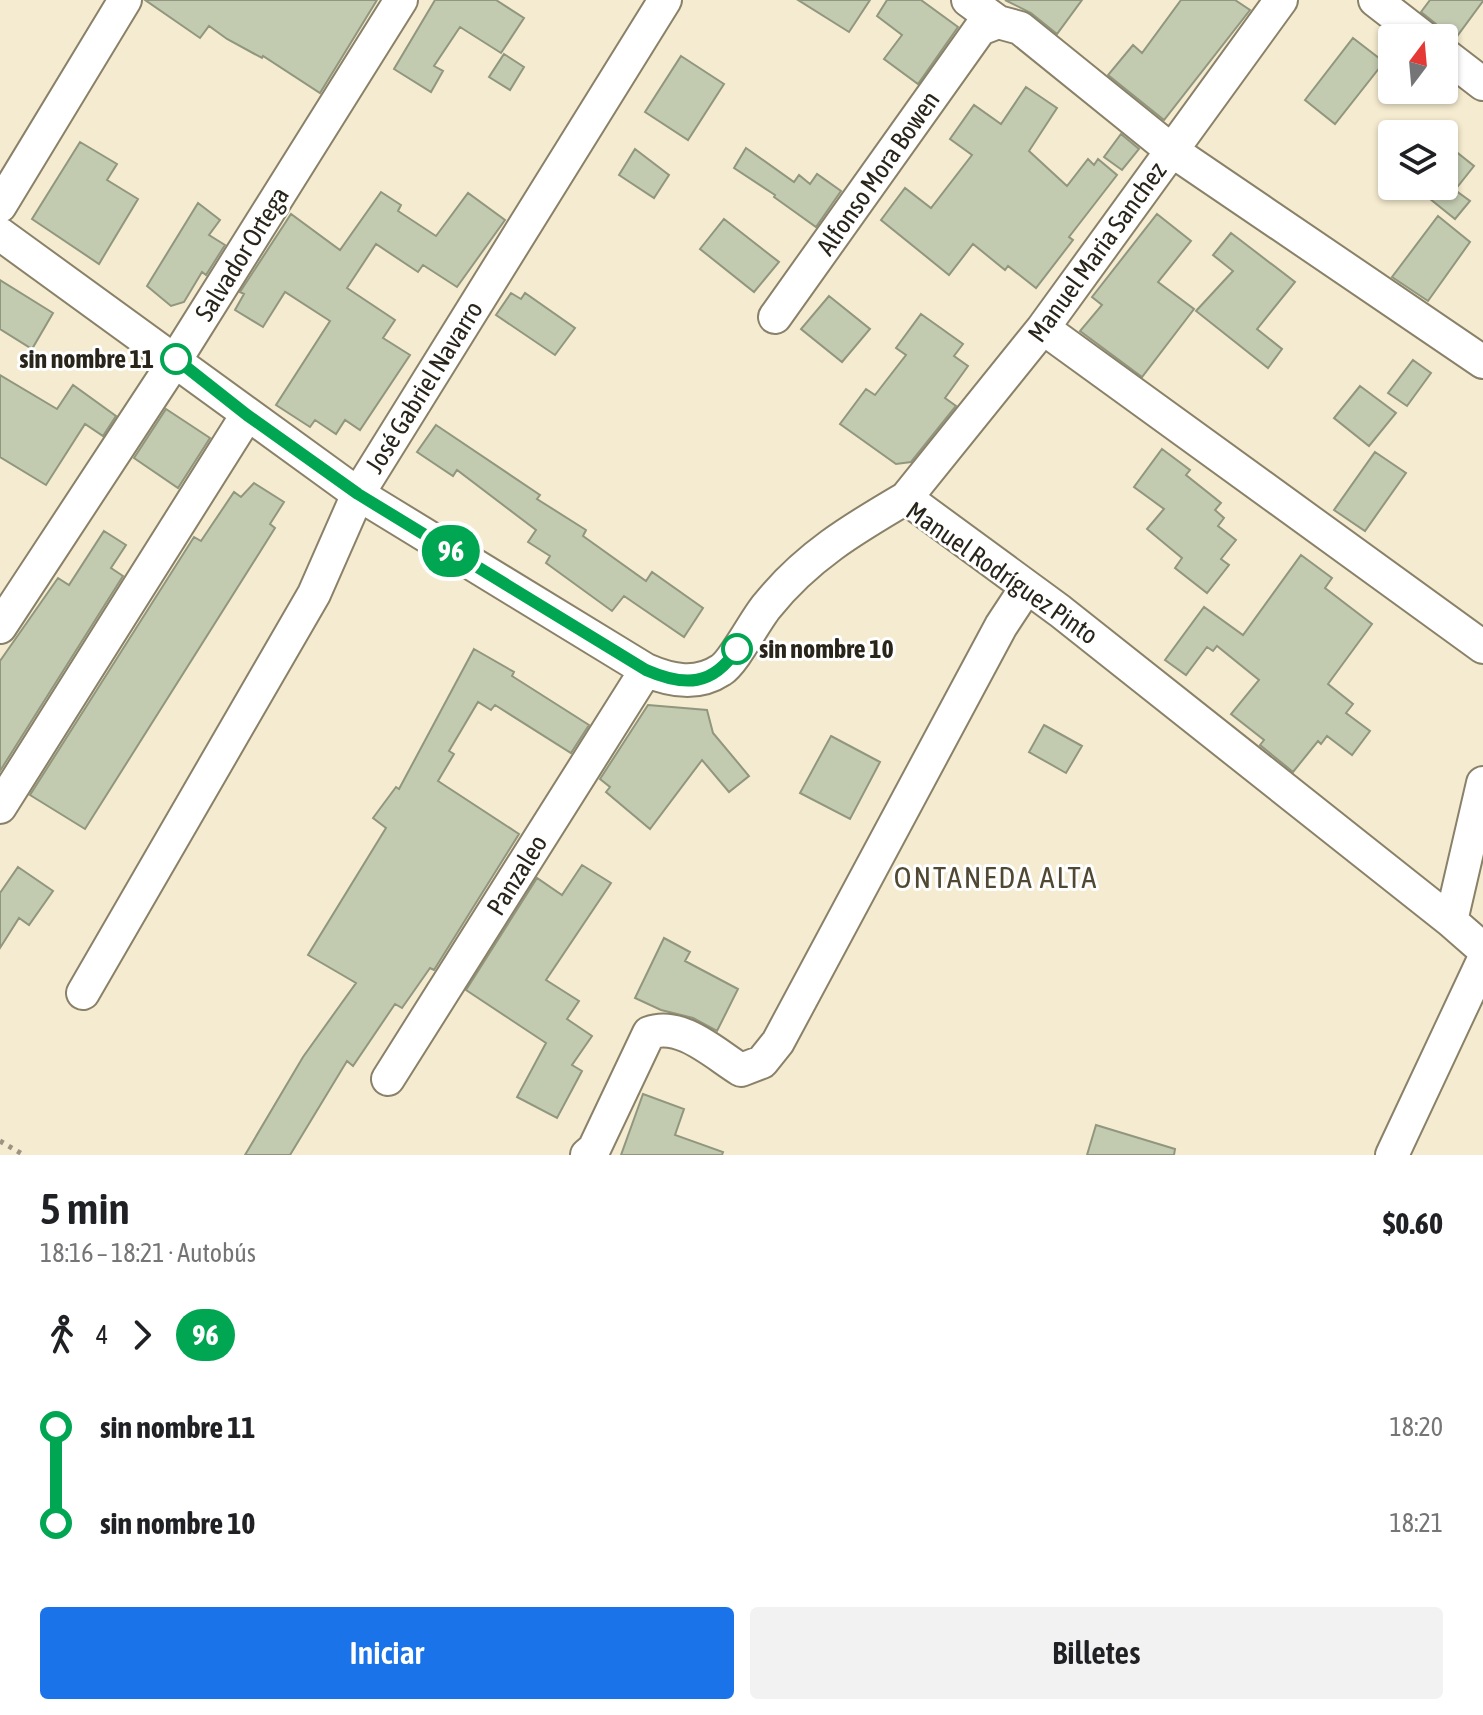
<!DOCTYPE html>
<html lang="es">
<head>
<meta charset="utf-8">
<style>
	:root { --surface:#fff; --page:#f2f2f2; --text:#202124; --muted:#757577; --accent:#1a73e8 }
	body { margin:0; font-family:"Asap Condensed",sans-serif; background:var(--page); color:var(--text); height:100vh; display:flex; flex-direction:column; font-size:30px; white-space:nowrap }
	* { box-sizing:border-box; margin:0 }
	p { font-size:26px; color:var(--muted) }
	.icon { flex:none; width:44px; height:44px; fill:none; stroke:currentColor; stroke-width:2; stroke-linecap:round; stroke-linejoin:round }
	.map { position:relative; height:1155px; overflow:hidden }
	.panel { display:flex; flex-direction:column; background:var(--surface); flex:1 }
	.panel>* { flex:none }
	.badge { padding:0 16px; border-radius:26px; font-size:28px; line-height:52px }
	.needle { width:52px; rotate:16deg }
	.fabs { position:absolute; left:1378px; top:24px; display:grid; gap:16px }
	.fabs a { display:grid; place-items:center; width:80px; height:80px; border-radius:8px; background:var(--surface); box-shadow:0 2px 6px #0004; font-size:40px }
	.map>.badge { position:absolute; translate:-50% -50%; box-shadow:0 0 0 4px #fff }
	.legs { display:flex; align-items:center; gap:12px; height:88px; padding:0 40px; font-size:26px }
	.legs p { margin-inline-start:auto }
	.head { display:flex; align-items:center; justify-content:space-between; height:136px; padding:0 40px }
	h1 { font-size:44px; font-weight:600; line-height:60px }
	.button { display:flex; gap:16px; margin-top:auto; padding:16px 40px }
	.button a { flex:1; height:92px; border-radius:8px; background:var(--accent); color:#fff; font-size:32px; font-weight:600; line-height:92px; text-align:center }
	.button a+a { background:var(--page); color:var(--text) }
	ul { padding:0 40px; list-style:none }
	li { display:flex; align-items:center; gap:28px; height:96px; font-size:30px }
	li i { display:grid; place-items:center; width:12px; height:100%; margin:0 10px; background:currentColor }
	li i::after { content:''; width:20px; height:20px; margin:-10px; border:6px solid; border-radius:50%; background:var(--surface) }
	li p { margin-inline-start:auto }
	li:first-child i { background:linear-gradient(#0000 50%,currentColor 0) }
	li:last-child i { background:linear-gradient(currentColor 50%,#0000 0) }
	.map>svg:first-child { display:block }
	.building { fill:#c2cab0; stroke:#90977e; stroke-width:2 }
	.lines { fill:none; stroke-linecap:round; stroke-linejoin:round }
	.street-casing { stroke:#8a8169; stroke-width:36 }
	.path { stroke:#9c9481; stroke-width:5; stroke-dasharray:4 6; stroke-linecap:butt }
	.street { stroke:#fff; stroke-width:32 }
	.line-1-casing { stroke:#fff; stroke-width:18 }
	.line-1 { stroke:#00a651; stroke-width:12 }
	.stop-1-dot { fill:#fff; stroke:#00a651; stroke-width:4 }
	.labels { text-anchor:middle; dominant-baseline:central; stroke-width:6; stroke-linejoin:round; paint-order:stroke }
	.street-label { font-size:26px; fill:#29251b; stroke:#fff }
	.stop-label { font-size:26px; font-weight:bold; fill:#29251b; stroke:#fff; text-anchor:end }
	.quarter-label { font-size:30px; letter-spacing:2px; fill:#504832; stroke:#fff }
</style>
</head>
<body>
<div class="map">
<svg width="1483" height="1155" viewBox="0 0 1483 1155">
	<rect width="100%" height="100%" fill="#f5ebd0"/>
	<path class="building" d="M 145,0 L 377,0 L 320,93 L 263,56 L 262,58 L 227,39 L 209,26 L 200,38 Z
		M 435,0 L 496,0 L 524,18 L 501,53 L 460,27 L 434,66 L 443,71 L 431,92 L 394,69 Z
		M 798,0 L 870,0 L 849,32 Z
		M 887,0 L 921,0 L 958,27 L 918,84 L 884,59 L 902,35 L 877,16 Z
		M 1005,0 L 1082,0 L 1057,34 L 1031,13 Z
		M 1181,0 L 1235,0 L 1250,10 L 1164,120 L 1108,75 L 1133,45 L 1142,53 Z
		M 1430,0 L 1483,0 L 1483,1 L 1455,39 L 1442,35 L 1436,24 L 1421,12 Z
		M 1353,38 L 1384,62 L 1335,124 L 1305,100 Z
		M 504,54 L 524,67 L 510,90 L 489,77 Z
		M 681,56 L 724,84 L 688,140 L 645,112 Z
		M 1026,87 L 1057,108 L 1029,151 L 1067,186 L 1088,159 L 1094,165 L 1098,159 L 1117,175 L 1069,237 L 1073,240 L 1036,288 L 1008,266 L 1005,270 L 973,244 L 949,275 L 881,220 L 905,188 L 931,208 L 972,155 L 950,139 L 974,105 L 1001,124 Z
		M 1121,134 L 1139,149 L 1122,170 L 1104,157 Z
		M 80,142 L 117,164 L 107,180 L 138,199 L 99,264 L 32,219 Z
		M 1444,142 L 1474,166 L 1455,190 L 1470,201 L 1455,219 L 1414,186 L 1444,186 Z
		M 746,148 L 794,182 L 799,175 L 810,184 L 817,174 L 841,191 L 816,227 L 774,197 L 775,195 L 734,168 Z
		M 635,149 L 669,175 L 654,198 L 619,175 Z
		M 381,192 L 401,205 L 398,211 L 436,236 L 468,193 L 505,220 L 457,287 L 423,265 L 418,272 L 376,244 L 347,288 L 395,320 L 383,338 L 410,355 L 360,430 L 345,420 L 336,434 L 315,420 L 310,427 L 276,405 L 330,321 L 285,292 L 263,327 L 235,310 L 244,294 L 240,292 L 291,214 L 340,250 Z
		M 198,203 L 220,220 L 209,235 L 225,245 L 206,275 L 202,272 L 184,302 L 171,306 L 147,286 Z
		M 1157,214 L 1191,241 L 1158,282 L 1194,309 L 1142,377 L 1080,331 L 1102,305 L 1092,297 Z
		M 1438,216 L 1470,242 L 1428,301 L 1392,277 Z
		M 724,219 L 779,262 L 754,292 L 700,249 Z
		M 1231,233 L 1295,282 L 1257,329 L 1282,349 L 1268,368 L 1196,311 L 1233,271 L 1213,255 Z
		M 0,280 L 53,313 L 32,349 L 0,329 Z
		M 511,293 L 521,299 L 525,293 L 575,328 L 555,355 L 496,315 Z
		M 829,296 L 870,329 L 842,362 L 801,329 Z
		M 921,314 L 963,344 L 954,356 L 968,366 L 945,398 L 956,406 L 911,462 L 896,464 L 840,424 L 866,389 L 875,395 L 906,355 L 896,348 Z
		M 1413,360 L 1431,373 L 1407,406 L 1388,393 Z
		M 0,375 L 57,409 L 73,385 L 116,416 L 103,436 L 85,424 L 46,485 L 0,457 Z
		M 1360,386 L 1396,413 L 1369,446 L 1334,418 Z
		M 166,409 L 210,438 L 178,488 L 134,458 Z
		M 436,425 L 540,495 L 537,499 L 586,530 L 583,536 L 646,581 L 652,572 L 703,608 L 684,637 L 624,596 L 612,611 L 546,563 L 550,556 L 528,542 L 536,530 L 457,470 L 453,476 L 417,452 Z
		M 1162,449 L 1190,470 L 1186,475 L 1221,503 L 1215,510 L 1224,518 L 1218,526 L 1236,540 L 1221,559 L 1229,565 L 1207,593 L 1175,568 L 1182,558 L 1147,529 L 1164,509 L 1134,487 Z
		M 1375,452 L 1406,473 L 1365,531 L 1334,510 Z
		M 254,483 L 284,502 L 270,524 L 275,528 L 85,829 L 30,795 L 194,537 L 201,541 L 234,492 L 241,497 Z
		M 104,531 L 126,545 L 111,568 L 123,576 L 0,771 L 0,661 L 58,578 L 69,585 Z
		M 1301,555 L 1332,578 L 1325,588 L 1372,624 L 1328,684 L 1353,704 L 1346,713 L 1370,731 L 1352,755 L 1327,736 L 1321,744 L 1318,741 L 1293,772 L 1260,745 L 1264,740 L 1231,714 L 1259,680 L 1217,646 L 1213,651 L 1207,647 L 1186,675 L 1165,660 L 1204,607 L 1243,635 Z
		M 474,649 L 514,672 L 512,676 L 589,725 L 571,753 L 495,705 L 491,710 L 478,702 L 449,751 L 454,754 L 438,781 L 519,834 L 434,970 L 430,968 L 402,1008 L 395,1004 L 353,1066 L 347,1061 L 290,1155 L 245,1155 L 303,1057 L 356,983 L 308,955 L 386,828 L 373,818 L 396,787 L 399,789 Z
		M 648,705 L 707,710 L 713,733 L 749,776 L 729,792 L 702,760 L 650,829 L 606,792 L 610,787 L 600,779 Z
		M 1044,725 L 1082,746 L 1066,773 L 1029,752 Z
		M 831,736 L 880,762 L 850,819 L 800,793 Z
		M 582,865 L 611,883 L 546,980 L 579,1001 L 567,1019 L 592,1036 L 572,1065 L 582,1071 L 557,1118 L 517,1097 L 546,1043 L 466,990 L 537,878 L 562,895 Z
		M 18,867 L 53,891 L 29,925 L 19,918 L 0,948 L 0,893 Z
		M 664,938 L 690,952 L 685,961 L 738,989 L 717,1031 L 693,1018 L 661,1010 L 635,998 Z
		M 643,1094 L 684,1109 L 675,1135 L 723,1152 L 722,1155 L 621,1155 Z
		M 1096,1125 L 1175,1149 L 1174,1155 L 1087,1155 Z"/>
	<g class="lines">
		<defs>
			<path id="street" d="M 968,0 L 998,22
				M 1375,0 L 1424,38
				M 1444,54 L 1483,84
				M 0,206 L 125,0
				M 0,234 L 358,494 L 646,670 C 671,681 697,686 721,670 C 734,662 755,620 767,606 C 806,557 853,529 906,498 L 1060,611 L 1451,921 L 1483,949
				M 775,317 L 980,29 L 998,22 L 1020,28 L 1171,150 L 1483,362
				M 1043,328 L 1483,647
				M 906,498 L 1043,328 L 1281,0
				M 0,627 L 176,359 L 401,0
				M 0,807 L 247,415
				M 1451,921 L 1483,783
				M 83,993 L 314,594 L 358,494 L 665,0
				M 388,1079 L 646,670
				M 587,1155 L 594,1149 L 649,1033 C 681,1021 715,1054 741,1070 L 762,1062 L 778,1042 L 1001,626 L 1026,588
				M 1392,1155 L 1483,961"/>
		</defs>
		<use href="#street" class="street-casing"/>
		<path class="path" d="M 0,1141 L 24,1155"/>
		<use href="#street" class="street"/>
	</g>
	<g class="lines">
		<defs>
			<path id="line-1" d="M 176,359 L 247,415 L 358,494 L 646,670 C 685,687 713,686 737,649"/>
		</defs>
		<use href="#line-1" class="line-1-casing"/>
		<use href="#line-1" class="line-1"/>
	</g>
	<g class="stop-1-dot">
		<circle cx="176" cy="359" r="14"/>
		<circle cx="737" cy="649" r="14"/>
	</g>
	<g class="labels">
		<g class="street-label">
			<text transform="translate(878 173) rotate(-55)">Alfonso Mora Bowen</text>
			<text transform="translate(1097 252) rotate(-54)">Manuel Maria Sanchez</text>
			<text transform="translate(242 254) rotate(-58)">Salvador Ortega</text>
			<text transform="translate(424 387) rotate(-58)">José Gabriel Navarro</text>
			<text transform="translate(1002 573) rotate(35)">Manuel Rodríguez Pinto</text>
			<text transform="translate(517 875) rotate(-58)">Panzaleo</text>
		</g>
		<g class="stop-label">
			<text x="154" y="359">sin nombre 11</text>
			<text x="759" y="649" text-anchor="start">sin nombre 10</text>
		</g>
		<g class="quarter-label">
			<text x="996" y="877">ONTANEDA ALTA</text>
		</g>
	</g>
</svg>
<div class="fabs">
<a><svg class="needle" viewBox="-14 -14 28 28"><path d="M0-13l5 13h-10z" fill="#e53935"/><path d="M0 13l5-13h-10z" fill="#757577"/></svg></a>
<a><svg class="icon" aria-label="layers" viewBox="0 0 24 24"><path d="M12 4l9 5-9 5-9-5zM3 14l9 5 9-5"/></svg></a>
</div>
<b class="badge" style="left:451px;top:551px;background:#00a651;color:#fff">96</b>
</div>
<section class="panel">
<div class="head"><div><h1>5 min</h1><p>18:16 – 18:21 · Autobús</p></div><b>$0.60</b></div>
<div class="legs"><svg class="icon" aria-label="walk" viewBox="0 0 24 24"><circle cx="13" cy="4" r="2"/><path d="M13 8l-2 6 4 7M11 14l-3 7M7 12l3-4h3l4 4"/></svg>4<svg class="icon" aria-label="forward" viewBox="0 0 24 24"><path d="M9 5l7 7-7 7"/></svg><b class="badge" style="background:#00a651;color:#fff">96</b></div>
<ul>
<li><i style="color:#00a651"></i><b>sin nombre 11</b><p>18:20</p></li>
<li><i style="color:#00a651"></i><b>sin nombre 10</b><p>18:21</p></li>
</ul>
<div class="button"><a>Iniciar</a><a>Billetes</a></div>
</section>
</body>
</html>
